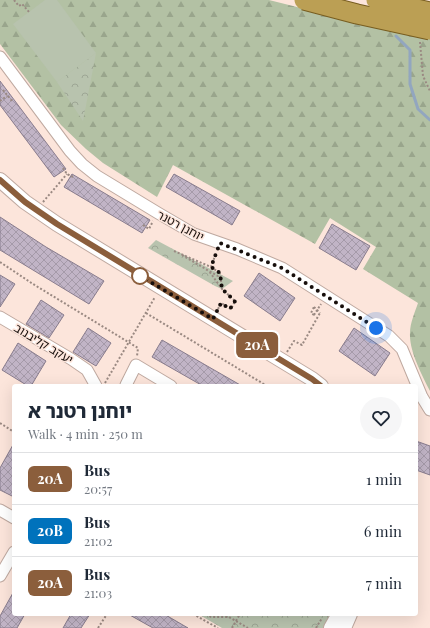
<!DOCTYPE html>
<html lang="en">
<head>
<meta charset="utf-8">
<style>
	:root { --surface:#fff; --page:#f6f6f7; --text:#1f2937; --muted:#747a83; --line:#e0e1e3 }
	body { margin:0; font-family:"Playfair Display","Noto Sans Hebrew",serif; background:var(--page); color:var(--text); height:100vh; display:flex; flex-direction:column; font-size:15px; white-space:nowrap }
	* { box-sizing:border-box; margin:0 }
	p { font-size:13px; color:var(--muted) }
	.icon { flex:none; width:22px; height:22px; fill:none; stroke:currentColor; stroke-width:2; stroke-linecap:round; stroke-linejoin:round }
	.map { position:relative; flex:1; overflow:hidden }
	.panel { position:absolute; left:12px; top:384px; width:406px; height:232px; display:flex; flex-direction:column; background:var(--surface); border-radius:4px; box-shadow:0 4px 16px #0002 }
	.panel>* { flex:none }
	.badge { padding:0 8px; border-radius:6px; font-size:14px; line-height:26px }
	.you { position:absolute; width:20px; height:20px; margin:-10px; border:3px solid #fff; border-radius:50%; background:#1a73e8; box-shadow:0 0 0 6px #1a73e833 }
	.map>.badge { position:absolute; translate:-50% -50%; box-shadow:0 0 0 2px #fff }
	.round { display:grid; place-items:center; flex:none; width:42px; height:42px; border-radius:21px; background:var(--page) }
	.head { display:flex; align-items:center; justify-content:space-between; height:68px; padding:0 16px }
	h1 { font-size:19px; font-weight:800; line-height:30px }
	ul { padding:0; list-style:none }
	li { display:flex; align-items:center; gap:12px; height:52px; padding:0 16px; border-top:1px solid var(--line) }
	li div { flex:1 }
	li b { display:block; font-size:15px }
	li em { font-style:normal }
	li .badge { min-width:44px; font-weight:700; text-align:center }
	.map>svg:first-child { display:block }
	.forest { fill:url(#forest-firs) }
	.park { fill:url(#park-crowns) }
	.garden { fill:#b8c3ae }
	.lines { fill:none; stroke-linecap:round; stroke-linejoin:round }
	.stream { stroke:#92a6bf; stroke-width:3 }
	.building { fill:url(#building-cross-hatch); stroke:#887c8d }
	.minor-casing { stroke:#bfa9a0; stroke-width:13 }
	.tertiary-casing { stroke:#bfa9a0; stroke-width:16 }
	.path { stroke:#9a8982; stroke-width:2; stroke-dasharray:2 2; stroke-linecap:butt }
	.minor { stroke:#fff; stroke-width:11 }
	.tertiary { stroke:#fff; stroke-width:14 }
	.trunk-bridge-casing { stroke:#775d20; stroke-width:21; stroke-linecap:butt }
	.path-bridge { stroke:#9a8982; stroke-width:2; stroke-dasharray:2 2; stroke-linecap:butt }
	.trunk-bridge { stroke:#bb9f54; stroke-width:19 }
	.line-casing { stroke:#fff; stroke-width:9 }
	.line { stroke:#8b5e3c; stroke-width:6 }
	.walk { stroke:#170f0c; stroke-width:4; stroke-dasharray:0 7.2 }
	.stop-dot { fill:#fff; stroke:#8b5e3c; stroke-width:2 }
	.labels { text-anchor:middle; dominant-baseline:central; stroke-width:3; stroke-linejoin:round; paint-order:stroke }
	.street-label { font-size:12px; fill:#170f0c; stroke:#fce5db }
</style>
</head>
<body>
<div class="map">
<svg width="430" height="628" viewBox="0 0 430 628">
	<defs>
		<pattern id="forest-firs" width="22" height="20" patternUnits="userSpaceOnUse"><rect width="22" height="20" fill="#b3c1a4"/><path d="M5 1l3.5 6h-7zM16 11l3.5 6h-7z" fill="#99a58c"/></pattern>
		<pattern id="park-crowns" width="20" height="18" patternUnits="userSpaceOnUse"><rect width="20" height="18" fill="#b8c3ae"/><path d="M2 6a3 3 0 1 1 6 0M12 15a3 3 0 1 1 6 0" fill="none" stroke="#9da694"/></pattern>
		<pattern id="building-cross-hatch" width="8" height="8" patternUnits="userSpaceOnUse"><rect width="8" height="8" fill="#c1b4c6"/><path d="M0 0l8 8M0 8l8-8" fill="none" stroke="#a59aa9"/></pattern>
	</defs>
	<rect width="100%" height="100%" fill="#fce5db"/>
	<path class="forest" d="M 0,0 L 269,0 L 317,12 L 430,38 L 430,391 C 422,375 409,351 410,333 C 410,323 415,312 418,303 L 363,269 L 376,247 L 330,218 L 315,244 L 173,165 L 157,197 L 103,163 L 86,149 L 61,125 L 0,44 Z"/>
	<path class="park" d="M 96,53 L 83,121 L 57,82 Z
		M 156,240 L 233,281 L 222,289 L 215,286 L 148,248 Z
		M 198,614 L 331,614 L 324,628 L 222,628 Z"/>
	<path class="garden" d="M 45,0 L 57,0 L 96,53 L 57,82 L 13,24 Z"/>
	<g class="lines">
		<path class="stream" d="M 396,36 L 410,50 L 410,84 L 418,109 L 430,120"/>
	</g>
	<path class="building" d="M 0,81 L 66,169 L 54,177 L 0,105 Z
		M 72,174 L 150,220 L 142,233 L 64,187 Z
		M 174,174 L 240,211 L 232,225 L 166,187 Z
		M 0,217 L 46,247 L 104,281 L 89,304 L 0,250 Z
		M 332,224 L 370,246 L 356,270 L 319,248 Z
		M 259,273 L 295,298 L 280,321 L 244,296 Z
		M 0,275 L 15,284 L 0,307 Z
		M 41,300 L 64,315 L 49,338 L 26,324 Z
		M 88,328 L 111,343 L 96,366 L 73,352 Z
		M 354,328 L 390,353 L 375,376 L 339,351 Z
		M 162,340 L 242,386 L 203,386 L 152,357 Z
		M 18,343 L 46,361 L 31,386 L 28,386 L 2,370 Z
		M 416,441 L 430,446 L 430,475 L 416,470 Z
		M 14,443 L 14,497 L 0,490 L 0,468 Z
		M 14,591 L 14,614 L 25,614 L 17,628 L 0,628 L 0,616 Z
		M 71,614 L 90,614 L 81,628 L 63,628 Z
		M 128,614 L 164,614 L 188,628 L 153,628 Z"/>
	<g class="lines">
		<defs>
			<path id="minor" d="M 0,57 L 70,151 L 82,164 L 97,176 L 158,213 L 194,234 L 237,249 L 282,268 L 389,336 L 402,349 L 422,397 L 430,410
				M 0,317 L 71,359 L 87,370 L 96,386
				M 126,385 L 136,365 L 171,386
				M 0,510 L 14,518
				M 0,576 L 14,552"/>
			<path id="tertiary" d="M 0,180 L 25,202 L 57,224 L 312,379 L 321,386
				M 331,628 L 339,614
				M 344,628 L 350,614"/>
		</defs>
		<use href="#minor" class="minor-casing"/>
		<use href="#tertiary" class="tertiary-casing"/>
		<path class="path" d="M 14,0 L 19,6 L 22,4 L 29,12
			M 420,42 L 423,76 L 430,91
			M 3,90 L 12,101
			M 0,101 L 7,96
			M 63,168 L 67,174 L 73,177
			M 43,202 L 67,174
			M 143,225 L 149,229 L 153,221
			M 174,251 L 211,267 L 216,253
			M 182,255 L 209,271
			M 0,262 L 33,284 L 138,348 L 137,356
			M 211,267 L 220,273
			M 218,309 L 221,303 L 231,309 L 235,301 L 222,289 L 209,271 L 218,276 L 220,273 L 222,289
			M 146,313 L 267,386
			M 314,315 L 321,304
			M 314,315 L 311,313 L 314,307
			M 287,352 L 294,341 L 302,345 L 320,313
			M 105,383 L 155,297
			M 0,423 L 14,432
			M 193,614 L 218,628
			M 206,614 L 211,617 L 229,617 L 248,628
			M 98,628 L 107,614
			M 232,628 L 240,614
			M 316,628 L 322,618"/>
		<use href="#minor" class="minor"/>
		<use href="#tertiary" class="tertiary"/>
		<defs>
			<path id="trunk-bridge" d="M 304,0 L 357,14 L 430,30
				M 376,0 L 430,12"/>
		</defs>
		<use href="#trunk-bridge" class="trunk-bridge-casing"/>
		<path class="path-bridge" d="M 314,307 L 320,313"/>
		<use href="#trunk-bridge" class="trunk-bridge"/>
	</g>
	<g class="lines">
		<defs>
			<path id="line" d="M 0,180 L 25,202 L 57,224 L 312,379 L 321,386"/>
		</defs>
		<use href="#line" class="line-casing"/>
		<use href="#line" class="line"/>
		<path class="walk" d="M 140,276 L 137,274 L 213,319 L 221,303 L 230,309 L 235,301 L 222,289 L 220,273 L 211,267 L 220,243 L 282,268 L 376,328"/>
	</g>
	<circle class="stop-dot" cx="140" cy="276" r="8"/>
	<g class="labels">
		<g class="street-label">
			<text transform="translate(181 225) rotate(28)">יוחנן רטנר</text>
			<text transform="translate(44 343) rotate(31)">יעקב קליבנוב</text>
		</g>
	</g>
</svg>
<div class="you" style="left:376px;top:328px"></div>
<b class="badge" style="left:257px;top:345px;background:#8b5e3c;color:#fff">20A</b>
<section class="panel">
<div class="head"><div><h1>יוחנן רטנר א</h1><p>Walk · 4 min · 250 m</p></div><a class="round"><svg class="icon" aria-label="heart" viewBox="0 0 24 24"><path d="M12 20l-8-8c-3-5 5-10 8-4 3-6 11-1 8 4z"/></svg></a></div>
<ul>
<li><span class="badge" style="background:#8b5e3c;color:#fff">20A</span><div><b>Bus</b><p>20:57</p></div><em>1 min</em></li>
<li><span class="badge" style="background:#0072bc;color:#fff">20B</span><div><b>Bus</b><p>21:02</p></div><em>6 min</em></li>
<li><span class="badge" style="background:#8b5e3c;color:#fff">20A</span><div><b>Bus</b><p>21:03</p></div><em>7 min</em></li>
</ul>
</section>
</div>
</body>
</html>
